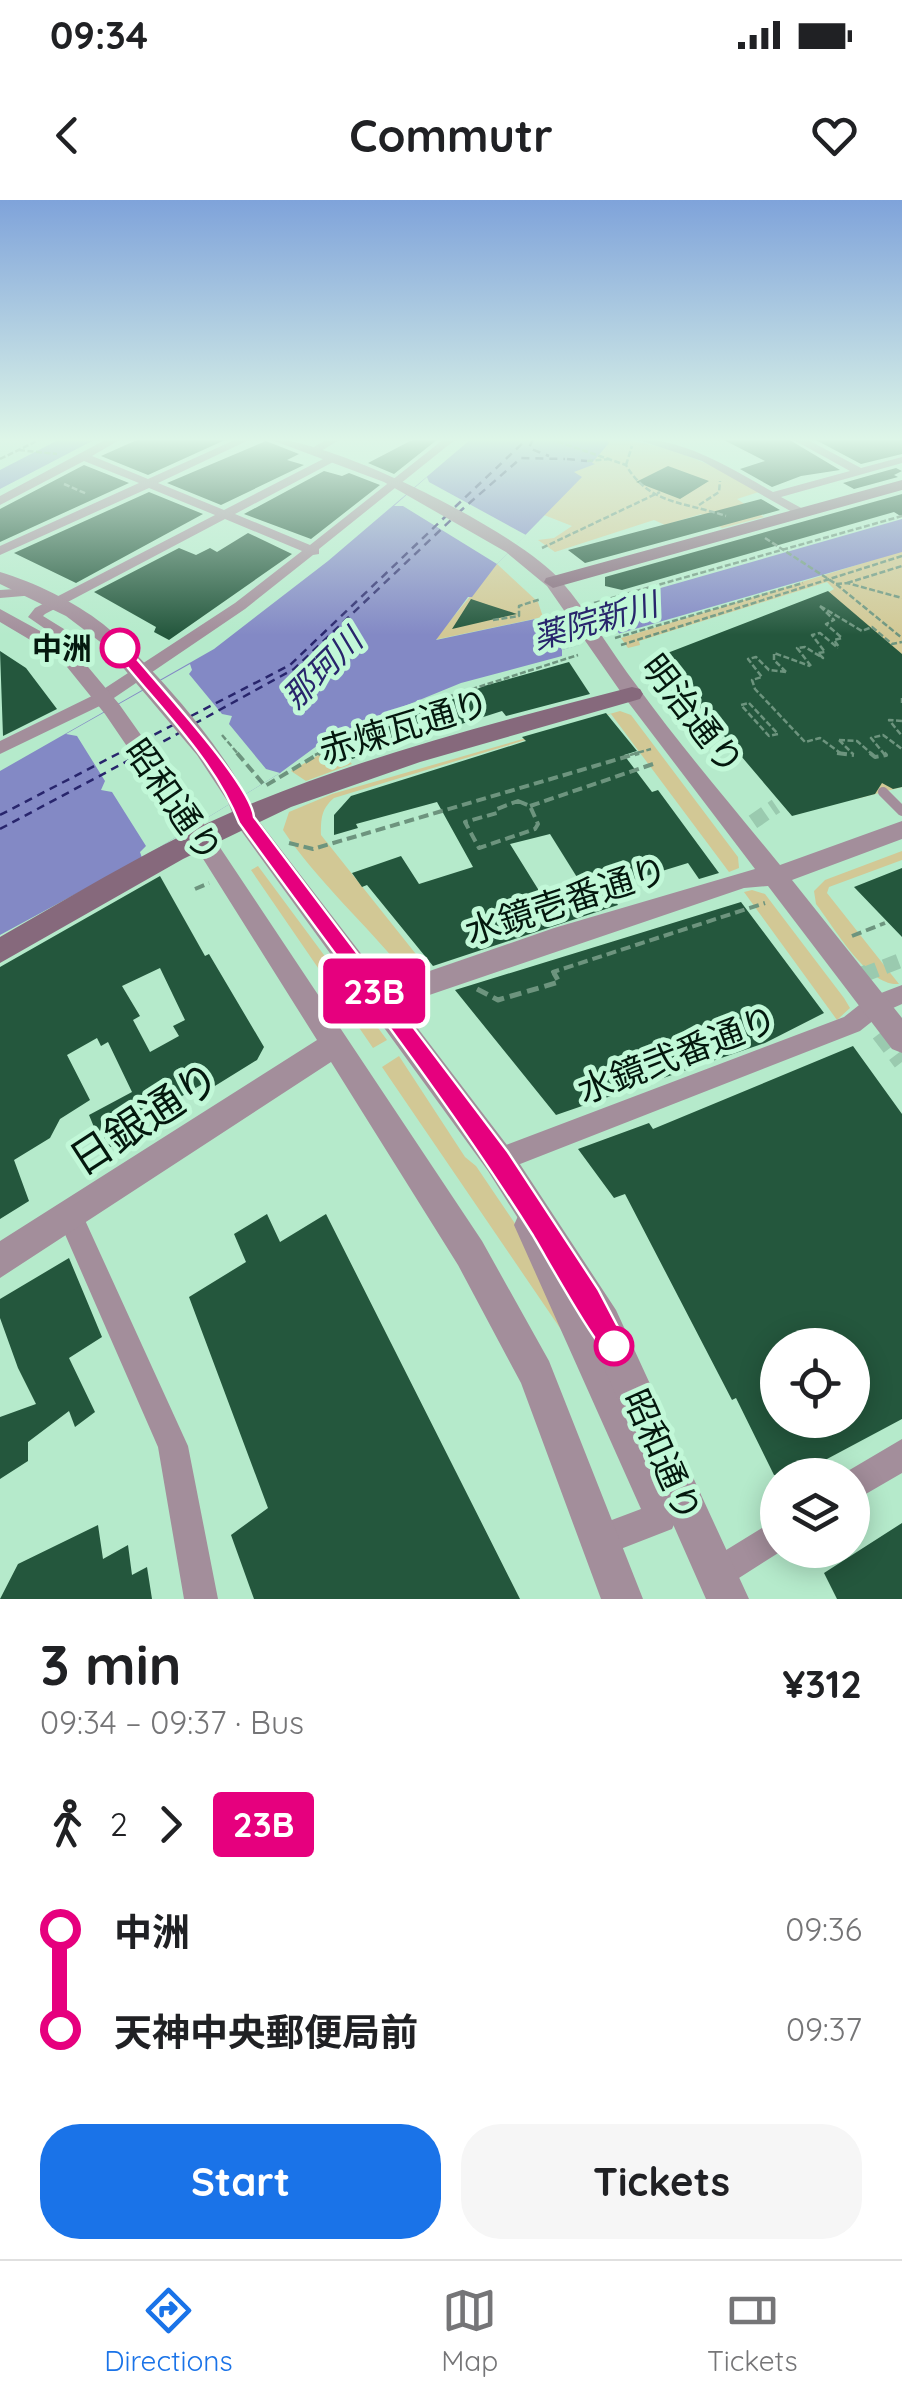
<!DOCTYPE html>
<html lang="en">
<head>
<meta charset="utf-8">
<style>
	:root { --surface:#fff; --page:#f6f6f6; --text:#202124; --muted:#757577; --line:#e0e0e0; --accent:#1a73e8 }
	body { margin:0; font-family:Quicksand,"Noto Sans JP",sans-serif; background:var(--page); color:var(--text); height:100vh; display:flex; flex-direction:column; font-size:38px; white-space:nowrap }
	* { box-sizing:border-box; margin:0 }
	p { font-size:32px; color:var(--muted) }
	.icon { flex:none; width:55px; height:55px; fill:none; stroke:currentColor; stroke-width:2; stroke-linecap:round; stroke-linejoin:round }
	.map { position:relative; height:1399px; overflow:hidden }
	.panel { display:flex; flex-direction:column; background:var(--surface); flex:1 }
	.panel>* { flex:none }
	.badge { padding:0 20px; border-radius:8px; font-size:35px; line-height:65px }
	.controls { position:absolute; left:760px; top:1128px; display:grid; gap:20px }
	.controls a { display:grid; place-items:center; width:110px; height:110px; border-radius:50%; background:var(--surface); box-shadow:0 5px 25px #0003; font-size:50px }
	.map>.badge { position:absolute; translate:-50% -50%; box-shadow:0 0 0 5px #fff }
	.legs { display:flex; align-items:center; gap:15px; height:110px; padding:0 40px; font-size:32px }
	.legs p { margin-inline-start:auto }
	.head { display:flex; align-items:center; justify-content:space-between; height:170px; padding:0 40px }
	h1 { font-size:55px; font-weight:800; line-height:75px }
	.cta { display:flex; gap:20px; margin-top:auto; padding:20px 40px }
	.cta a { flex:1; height:115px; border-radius:40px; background:var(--accent); color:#fff; font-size:40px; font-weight:800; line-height:115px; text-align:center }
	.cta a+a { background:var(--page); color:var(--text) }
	ul { padding:0 40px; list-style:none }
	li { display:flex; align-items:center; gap:35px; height:100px; font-size:38px }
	li i { display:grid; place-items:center; width:15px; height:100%; margin:0 12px; background:currentColor }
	li i::after { content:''; width:25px; height:25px; margin:-12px; border:8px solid; border-radius:50%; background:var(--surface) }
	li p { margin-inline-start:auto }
	li:first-child i { background:linear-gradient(#0000 50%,currentColor 0) }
	li:last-child i { background:linear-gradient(currentColor 50%,#0000 0) }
	.status { display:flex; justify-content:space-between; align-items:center; height:70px; padding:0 50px; background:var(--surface); direction:ltr }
	.status svg { height:28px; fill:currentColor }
	header { display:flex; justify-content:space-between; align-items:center; height:130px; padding:0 40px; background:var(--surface); font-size:45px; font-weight:800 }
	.tab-bar { display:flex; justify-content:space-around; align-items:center; height:140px; border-top:2px solid var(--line); background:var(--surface); font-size:28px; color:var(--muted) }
	.tab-bar a { display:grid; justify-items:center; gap:5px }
	.tab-bar .current { color:var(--accent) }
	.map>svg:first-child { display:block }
	.green { fill:#d2c895 }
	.water { fill:#8389c5 }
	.pier { fill:#b5eacb }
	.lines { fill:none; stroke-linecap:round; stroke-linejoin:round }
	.ferry { stroke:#28256c; stroke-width:2.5; stroke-dasharray:8 6; stroke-linecap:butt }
	.building { fill:#24573d; fill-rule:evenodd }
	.pedestrian-tunnel-far1 { stroke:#9acaaf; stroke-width:15; stroke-dasharray:15 8; stroke-linecap:butt }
	.pedestrian-tunnel { stroke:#9acaaf; stroke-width:18; stroke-dasharray:18 9; stroke-linecap:butt }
	.path-far2 { stroke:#6d947e; stroke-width:2.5; stroke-dasharray:6 2.5; stroke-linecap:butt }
	.path-far1 { stroke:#6d947e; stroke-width:4; stroke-dasharray:10 5; stroke-linecap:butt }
	.path { stroke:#6d947e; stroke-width:5; stroke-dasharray:12 6; stroke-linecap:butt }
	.service { stroke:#a38e9b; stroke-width:10 }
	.minor { fill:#a38e9b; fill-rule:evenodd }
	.tertiary { fill:#a38e9b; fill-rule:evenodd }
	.secondary { fill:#86697c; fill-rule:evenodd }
	.line-1 { fill:#e6007e; stroke:#fff; stroke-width:2.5 }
	.stop-1-dot { fill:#fff; stroke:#e6007e; stroke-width:5 }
	.labels { text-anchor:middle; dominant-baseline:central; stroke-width:10; stroke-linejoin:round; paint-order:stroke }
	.far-stop-label { font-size:30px; font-weight:bold; fill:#04180e; stroke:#c2f8d8; text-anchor:end }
	.far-water-label { font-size:32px; font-style:italic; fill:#28256c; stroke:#c2f8d8 }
	.street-label { font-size:35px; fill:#04180e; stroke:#c2f8d8 }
	.near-street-label { font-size:42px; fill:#04180e; stroke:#c2f8d8 }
</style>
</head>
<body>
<div class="status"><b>09:34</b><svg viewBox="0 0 49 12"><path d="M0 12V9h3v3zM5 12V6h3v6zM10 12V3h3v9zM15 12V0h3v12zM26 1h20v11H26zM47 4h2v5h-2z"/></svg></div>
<header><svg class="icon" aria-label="back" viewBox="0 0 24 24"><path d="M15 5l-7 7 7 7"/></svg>Commutr<svg class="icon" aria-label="heart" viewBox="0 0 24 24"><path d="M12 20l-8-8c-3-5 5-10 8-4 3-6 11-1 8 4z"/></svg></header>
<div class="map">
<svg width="902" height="1399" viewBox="0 0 902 1399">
	<rect width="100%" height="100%" fill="#b5eacb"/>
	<path class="green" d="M 604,239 C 659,239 713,265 762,291 L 737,299 L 764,317 L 722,328 L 701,314 L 665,325 L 654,320 L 555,352 L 538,340 L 554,338 L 572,326 L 544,315 L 581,277 L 573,273 C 588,263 600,259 604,239 Z
		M 902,351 L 902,587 L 856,599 L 711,445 L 804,407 L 834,389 L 827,382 L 639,441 L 640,445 L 628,448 L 621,438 Z
		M 497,364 L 538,402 L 543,417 L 434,440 Z
		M 620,511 L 631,515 L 738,657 L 739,668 L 729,672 L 611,514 L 334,598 C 321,609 321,619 321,635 L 431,773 L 416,777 L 405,772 C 365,723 318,682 283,630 L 289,612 L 332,594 Z
		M 334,546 L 352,564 L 306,581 L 291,571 Z
		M 902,651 L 902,660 L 829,687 L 827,693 L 899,784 C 868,787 834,727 816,704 L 814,691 L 825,680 Z
		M 258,666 L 387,840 L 373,848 L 251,670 Z
		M 752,690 L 765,694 L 844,798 L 850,808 L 837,820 L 744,692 Z
		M 399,856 L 465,957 L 476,966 L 558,1087 L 562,1131 L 382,867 Z"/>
	<path class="water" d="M 60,239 L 96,239 L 0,289 L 0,270 Z
		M 471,239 L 604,239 L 609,243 L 592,263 L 595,264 L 574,272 L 582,277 L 497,364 L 472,397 L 468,397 L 436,440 L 601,405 L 902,319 L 902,352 L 562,450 L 562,456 L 461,483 L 329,537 L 280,573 L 142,658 L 0,735 L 0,571 L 214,449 L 328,361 Z"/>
	<path class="pier" d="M 427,277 L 429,282 L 526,335 L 497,364 L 403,306 L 394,306 Z
		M 601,405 L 620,435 L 562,450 L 543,417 Z
		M 190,464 L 192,470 L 189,474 L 222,514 L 232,516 L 229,524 L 266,569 L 280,573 L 142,658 L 140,652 L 146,646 L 112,592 L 101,590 L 105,581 L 77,536 L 66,534 Z"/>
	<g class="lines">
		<path class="ferry" d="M 533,239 L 529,248 L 549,256
			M 567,259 L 587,261
			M 455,307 L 527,239
			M 458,313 L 521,258 L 565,259
			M 191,516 L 290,465 L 446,316
			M 194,524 L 294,469 L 452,319
			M 142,541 L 175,524
			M 151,548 L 179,533
			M 0,615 L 131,547
			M 0,629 L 135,557"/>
	</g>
	<path class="building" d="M 139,239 L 225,239 L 225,240 L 148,275 L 101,256 Z
		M 414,239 L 438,239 L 394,274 L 368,263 Z
		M 722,239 L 788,239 L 840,270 L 801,276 L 772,287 L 740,269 L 765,261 Z
		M 814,239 L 902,239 L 902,254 L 861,264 Z
		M 266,241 L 299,254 L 287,260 L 304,265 L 221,305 L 167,283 Z
		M 84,265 L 129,283 L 0,342 L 0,309 Z
		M 668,266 L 709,281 L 680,299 L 636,282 Z
		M 896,268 L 902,271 L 894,275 L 898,277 L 854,289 L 843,283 Z
		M 324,271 L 342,276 L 349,273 L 380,285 L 311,339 L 244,314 Z
		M 149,292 L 203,314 L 76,383 L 14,353 Z
		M 902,294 L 902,317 L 894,312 L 622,390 L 605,386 L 605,377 Z
		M 761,299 L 780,310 L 585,363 L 568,350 Z
		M 248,333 L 292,354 L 169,440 L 154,432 L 156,427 L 94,392 L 179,348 L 196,355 L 210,348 L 217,352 Z
		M 828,391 L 902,454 L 902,587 L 893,589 L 882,583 L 875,594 L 792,616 L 657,457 Z
		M 471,399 L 489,405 L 517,414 L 452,429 Z
		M 0,451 L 26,468 L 57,509 L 3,536 Z
		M 569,462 L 590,494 L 506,516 L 502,511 L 352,559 L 344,545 L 484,486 Z
		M 606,513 L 637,551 L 624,555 L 652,592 L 658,590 L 719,673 L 699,679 L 688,663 L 607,688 L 618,705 L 433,766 L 367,685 L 362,687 L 352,673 L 401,656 L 419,684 L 473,667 L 437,602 L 356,624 L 358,628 L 334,635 L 334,615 L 351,596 L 526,541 L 522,537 ZM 550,634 L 590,698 L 551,710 L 510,644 Z
		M 902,668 L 902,737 L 854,687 Z
		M 160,676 L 205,756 L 209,754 L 264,847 L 257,860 L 210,889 L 206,882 L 126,929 L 129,935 L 104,951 L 89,915 L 132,892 L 108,842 L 101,846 L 97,838 L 67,855 L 90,900 L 60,919 L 50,938 L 14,960 L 29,1001 L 0,1019 L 0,767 ZM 160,768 L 185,820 L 173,826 L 179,836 L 150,852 L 133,820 L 140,816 L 122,786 Z
		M 741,702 L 824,813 L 765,843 L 556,915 L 455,790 Z
		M 853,846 L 902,914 L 902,1219 L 797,1275 L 774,1275 L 736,1198 L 732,1200 L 625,994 L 614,998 L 578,949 L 649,923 L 653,929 ZM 778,1145 L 852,1145 L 852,1220 L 778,1220 Z
		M 267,1014 L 280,1042 L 326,1014 L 520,1399 L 254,1399 L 231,1335 L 268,1308 L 189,1097 L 246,1062 L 234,1034 Z
		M 69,1058 L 102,1137 L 69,1158 L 95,1212 L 75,1227 L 69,1211 L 28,1242 L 28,1261 L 0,1279 L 0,1217 L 36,1204 L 18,1168 L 0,1118 L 0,1099 Z
		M 902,1323 L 902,1399 L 837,1399 L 824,1373 Z
		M 98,1325 L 103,1359 L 128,1345 L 132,1375 L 147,1367 L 152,1399 L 0,1399 L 18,1364 Z"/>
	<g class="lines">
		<path class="pedestrian-tunnel-far1" d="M 734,635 L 776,606
			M 863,775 L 902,760"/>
		<path class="pedestrian-tunnel" d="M 851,780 L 869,773
			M 880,833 L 902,862"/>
		<path class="path-far2" d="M 550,239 L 626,265 C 649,305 686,302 726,316
			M 19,250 L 57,254
			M 0,259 L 41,239
			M 587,261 L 610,259
			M 626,265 L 632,246
			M 64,284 L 87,294
			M 699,305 L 719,292 L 720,281
			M 765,338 L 836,384 L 902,438
			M 542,348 L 660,292
			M 847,383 L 902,366
			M 836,384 L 847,383 L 902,398
			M 594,403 L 902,316
			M 820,406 L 862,431 L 872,427 L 892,444 L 902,442
			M 820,406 L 834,420 L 826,424 L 842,438 L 834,440 L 839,447
			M 493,420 L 519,416 L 519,406 L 541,399
			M 615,438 L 803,383
			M 621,445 L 902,356
			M 811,466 L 797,448 L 805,447 L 823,458 L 818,453 L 825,452 L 812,435 L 820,433 L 838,448
			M 786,472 L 769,470 L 756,457 L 748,459 L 762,477 L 752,480 L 755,489 L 805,542 L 820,538 L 843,555
			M 786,472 L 774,460 L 774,453 L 810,466
			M 902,498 L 902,503
			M 749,503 L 778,534 L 769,536 L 741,505 Z
			M 902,521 L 889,520 L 902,536
			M 222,535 L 239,555
			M 839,540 L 857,541 L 873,555
			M 839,540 L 853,554
			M 700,541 L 724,536
			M 315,555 L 416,507 L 578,455
			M 630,555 L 651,549
			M 885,555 L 871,538 L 883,535 L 902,549"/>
		<path class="path-far1" d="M 237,553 L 265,586 L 320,553
			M 837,553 L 854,555
			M 870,553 L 875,557 L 886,555 L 884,553
			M 518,601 L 530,606 L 538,624 L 535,629 L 479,648 L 465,622 L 497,613 L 497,609 Z
			M 530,606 L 656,563
			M 289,643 L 313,649 L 639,553
			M 195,689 L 209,683
			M 852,736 L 885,723
			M 555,775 L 553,772 L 765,703"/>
		<path class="path" d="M 477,789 L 498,800 L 559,782 L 554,773"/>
		<path class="service" d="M 883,592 L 902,611"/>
		<path class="minor" d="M 107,239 L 121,239 L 92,256 L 148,279 L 237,239 L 251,239 L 158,283 L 224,310 L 327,257 L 335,257 L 335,261 L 235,314 L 310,345 L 444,239 L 456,239 L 319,349 L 319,354 L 313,355 L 245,409 L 108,502 L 0,554 L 0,541 L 96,494 L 235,403 L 302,351 L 225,319 L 45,414 L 43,416 L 64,429 L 80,449 L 71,456 L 61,456 L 58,453 L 63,448 L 54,435 L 28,417 L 35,408 L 215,315 L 149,288 L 0,355 L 0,346 L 139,283 L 84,261 L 0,305 L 0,296 Z
			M 327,239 L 341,239 L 316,254 L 306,252 Z
			M 636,239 C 686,239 730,268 773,292 L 850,271 L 792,239 L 806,239 L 861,268 L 902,257 L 902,263 L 781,297 L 805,310 L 807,313 L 801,317 L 702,261 Z
			M 30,388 L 37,392 L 35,395 L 0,398 L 0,390 Z
			M 902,785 L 902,804 L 884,812 L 860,831 L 515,966 L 513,979 L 504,983 L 495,979 L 486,960 L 490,951 L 844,817 L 868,798 Z
			M 70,1003 L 79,1007 L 188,1246 L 218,1399 L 184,1399 L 158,1247 L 57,1016 L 61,1007 Z
			M 527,1012 L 536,1016 L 677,1318 L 672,1329 L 600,1357 L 588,1353 L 584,1341 L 588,1329 L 641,1309 L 514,1025 L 518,1016 Z
			M 902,1239 L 902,1273 L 852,1302 L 852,1275 L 841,1275 Z
			M 778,1318 L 778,1350 L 783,1350 L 717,1392 L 705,1387 L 700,1375 L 705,1363 Z"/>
		<path class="tertiary" d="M 269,239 C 333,239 519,332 561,381 C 589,413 611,452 637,486 C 682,548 732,606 780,665 L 902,621 L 902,639 L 792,680 L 902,818 L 902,853 L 892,849 L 768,686 L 744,688 L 400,805 L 510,949 L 616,1110 L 749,1399 L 706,1399 L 590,1136 L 561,1086 L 488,971 L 237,625 L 228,602 L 197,555 L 103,444 L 66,416 L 0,384 L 0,372 C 34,382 75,402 103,424 C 151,463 235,559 255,616 L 386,786 L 554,728 L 755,669 L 625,498 L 547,386 L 506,352 L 384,282 Z
			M 0,409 L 73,449 L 119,504 L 211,634 L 482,1041 L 549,1161 L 643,1399 L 601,1399 L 521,1183 L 458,1065 L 331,862 L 0,1078 L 0,1041 L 317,840 L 195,646 L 105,514 L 59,457 L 0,422 Z"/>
		<path class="secondary" d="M 902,280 L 902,290 L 560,386 L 553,388 L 544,382 L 546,378 Z
			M 632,487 L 640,489 L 643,494 L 640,499 L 420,562 L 291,607 L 183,659 L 0,763 L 0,737 C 79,692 157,644 241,608 C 366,555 501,521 632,487 Z"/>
	</g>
	<linearGradient id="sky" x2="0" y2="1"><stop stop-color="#7fa3da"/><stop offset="0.55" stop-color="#def6e8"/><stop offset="1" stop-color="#def6e8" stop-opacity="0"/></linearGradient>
	<rect width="902" height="435" fill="url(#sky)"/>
	<path class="line-1" d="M 120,444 L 125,445 C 151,477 251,583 254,617 L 508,952 L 598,1089 L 628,1146 L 624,1156 L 614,1160 C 599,1154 545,1055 532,1034 C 442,892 337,759 239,623 C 215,560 157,505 115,452 L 112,448 Z"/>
	<g class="stop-1-dot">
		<circle cx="120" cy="448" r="18"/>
		<circle cx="614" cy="1146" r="18"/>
	</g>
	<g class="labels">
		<g class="far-stop-label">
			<text x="92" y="448">中洲</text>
		</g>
		<g class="far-water-label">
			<text transform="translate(595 420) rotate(-16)">薬院新川</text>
			<text transform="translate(322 468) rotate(-45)">那珂川</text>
		</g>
		<g class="street-label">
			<text transform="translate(693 514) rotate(52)">明治通り</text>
			<text transform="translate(404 526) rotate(-17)">赤煉瓦通り</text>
			<text transform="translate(174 600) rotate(55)">昭和通り</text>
			<text transform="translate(566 700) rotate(-18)">水鏡壱番通り</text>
			<text transform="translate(677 854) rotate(-21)">水鏡弐番通り</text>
			<text transform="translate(663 1255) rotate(66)">昭和通り</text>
		</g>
		<g class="near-street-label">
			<text transform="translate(144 918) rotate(-33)">日銀通り</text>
		</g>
	</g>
</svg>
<div class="controls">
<a><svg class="icon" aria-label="locate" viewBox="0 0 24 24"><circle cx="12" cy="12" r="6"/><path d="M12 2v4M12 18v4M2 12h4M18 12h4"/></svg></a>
<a><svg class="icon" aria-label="layers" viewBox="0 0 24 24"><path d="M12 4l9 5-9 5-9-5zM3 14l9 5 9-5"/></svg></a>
</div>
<b class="badge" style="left:374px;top:791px;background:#e6007e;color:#fff">23B</b>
</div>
<section class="panel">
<div class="head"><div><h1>3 min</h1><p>09:34 – 09:37 · Bus</p></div><b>¥312</b></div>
<div class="legs"><svg class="icon" aria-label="walk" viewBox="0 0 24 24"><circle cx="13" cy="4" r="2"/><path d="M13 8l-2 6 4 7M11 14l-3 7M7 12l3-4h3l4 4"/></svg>2<svg class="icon" aria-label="forward" viewBox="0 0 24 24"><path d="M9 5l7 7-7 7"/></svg><b class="badge" style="background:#e6007e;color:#fff">23B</b></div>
<ul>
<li><i style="color:#e6007e"></i><b>中洲</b><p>09:36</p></li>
<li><i style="color:#e6007e"></i><b>天神中央郵便局前</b><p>09:37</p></li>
</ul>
<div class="cta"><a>Start</a><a>Tickets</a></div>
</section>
<nav class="tab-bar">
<a class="current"><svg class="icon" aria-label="directions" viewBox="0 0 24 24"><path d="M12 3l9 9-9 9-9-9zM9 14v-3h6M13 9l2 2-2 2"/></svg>Directions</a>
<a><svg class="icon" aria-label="map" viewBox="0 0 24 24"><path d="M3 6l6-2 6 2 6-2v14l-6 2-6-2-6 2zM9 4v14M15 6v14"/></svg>Map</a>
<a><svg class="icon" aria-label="tickets" viewBox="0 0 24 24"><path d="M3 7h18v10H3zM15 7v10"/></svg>Tickets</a>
</nav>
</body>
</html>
